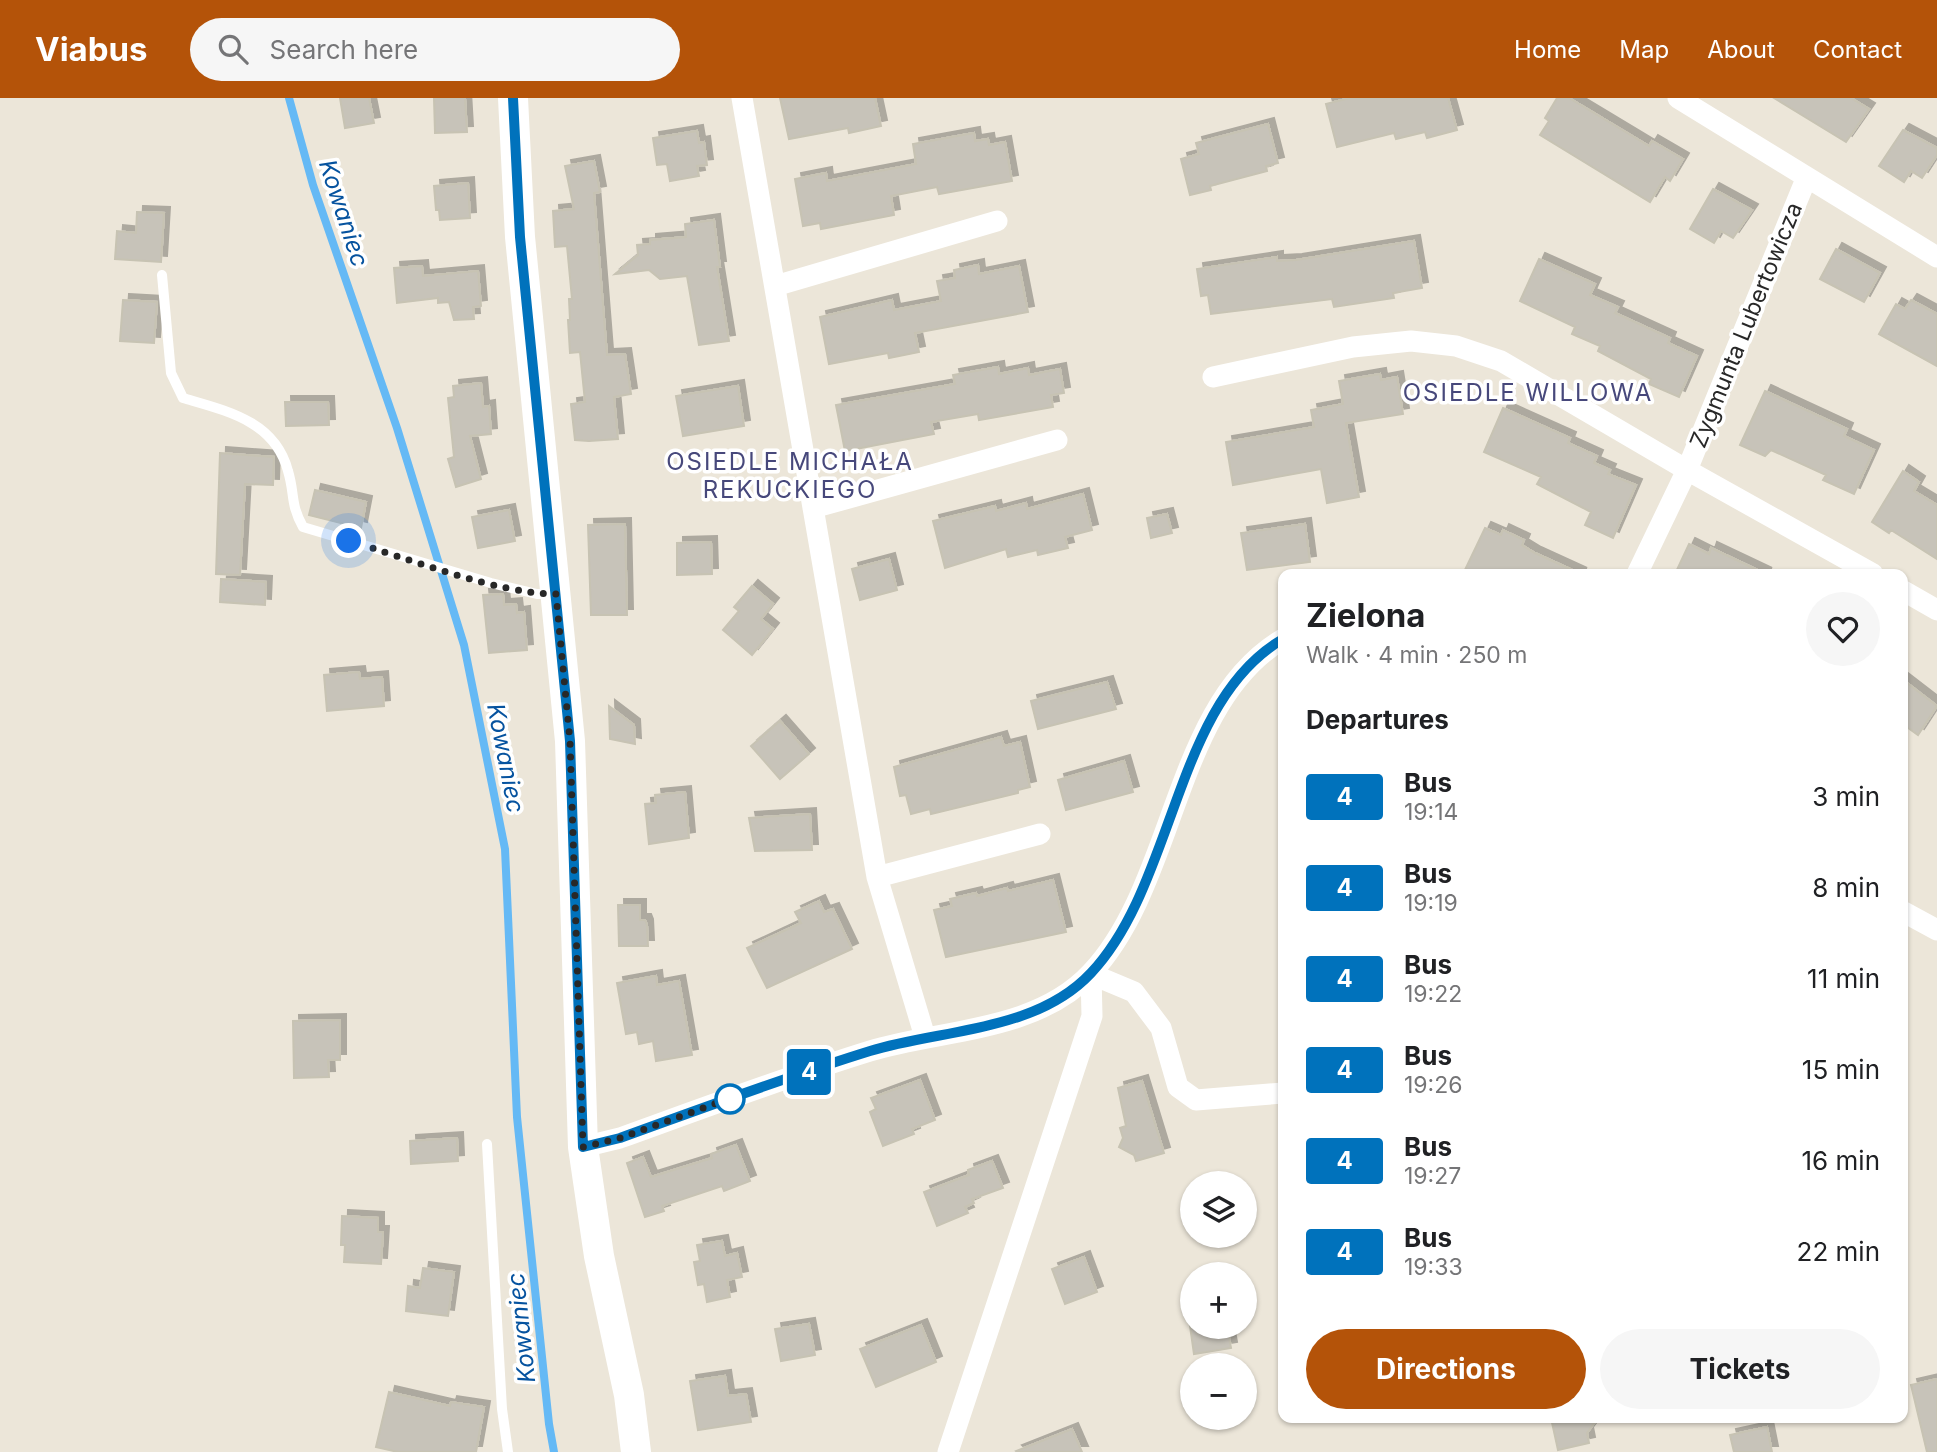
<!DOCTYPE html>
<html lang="en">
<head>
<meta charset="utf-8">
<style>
	:root { --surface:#fff; --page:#f6f6f6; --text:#202124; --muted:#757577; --accent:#b45309 }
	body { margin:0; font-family:Inter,sans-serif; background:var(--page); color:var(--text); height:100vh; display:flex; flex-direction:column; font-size:26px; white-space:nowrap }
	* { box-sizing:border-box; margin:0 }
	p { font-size:23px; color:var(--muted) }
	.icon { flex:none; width:38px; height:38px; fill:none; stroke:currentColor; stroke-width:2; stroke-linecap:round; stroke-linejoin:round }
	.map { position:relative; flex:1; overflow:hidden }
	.side { position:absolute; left:1278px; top:471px; width:630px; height:854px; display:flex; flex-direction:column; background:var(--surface); border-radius:14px; box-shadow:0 2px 5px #0004 }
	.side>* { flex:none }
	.badge { padding:0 14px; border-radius:5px; font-size:24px; line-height:46px }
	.fabs { position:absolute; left:1180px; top:1073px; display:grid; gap:14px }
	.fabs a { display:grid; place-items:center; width:77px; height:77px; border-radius:50%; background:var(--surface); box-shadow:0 2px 5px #0004; font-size:35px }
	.you { position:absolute; width:35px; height:35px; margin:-18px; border:5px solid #fff; border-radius:50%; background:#1a73e8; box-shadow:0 0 0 10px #1a73e833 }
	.map>.badge { position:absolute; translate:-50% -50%; box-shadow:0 0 0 4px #fff }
	h2 { padding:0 28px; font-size:26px; line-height:63px }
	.round { display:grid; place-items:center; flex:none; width:74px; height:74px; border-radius:37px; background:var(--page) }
	.overview { display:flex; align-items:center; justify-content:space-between; height:119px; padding:0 28px }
	h1 { font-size:33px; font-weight:700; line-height:52px }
	.button { display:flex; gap:14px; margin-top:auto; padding:14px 28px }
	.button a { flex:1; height:80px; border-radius:42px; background:var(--accent); color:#fff; font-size:28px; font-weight:700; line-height:80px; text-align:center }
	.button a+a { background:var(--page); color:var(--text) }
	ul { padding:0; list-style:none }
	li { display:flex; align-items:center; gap:21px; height:91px; padding:0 28px }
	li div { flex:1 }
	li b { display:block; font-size:26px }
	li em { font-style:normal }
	li .badge { min-width:77px; font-weight:700; text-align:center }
	header { display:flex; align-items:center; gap:42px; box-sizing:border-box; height:98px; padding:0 35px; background:var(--accent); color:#fff }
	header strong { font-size:33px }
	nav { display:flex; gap:38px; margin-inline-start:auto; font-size:24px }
	.search { width:490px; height:63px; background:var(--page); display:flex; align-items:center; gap:18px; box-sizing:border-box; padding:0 24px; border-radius:38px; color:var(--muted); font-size:26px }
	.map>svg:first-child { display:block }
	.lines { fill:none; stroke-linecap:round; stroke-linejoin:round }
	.stream { stroke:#65b9f5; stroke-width:8 }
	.building { fill:#c7c3b9; stroke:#c7c3b3; stroke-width:2; filter:url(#shadow) }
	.lane { stroke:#fff; stroke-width:10 }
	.street { stroke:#fff; stroke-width:21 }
	.secondary { stroke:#fff; stroke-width:30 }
	.line-casing { stroke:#fff; stroke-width:16 }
	.line { stroke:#0072bc; stroke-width:10 }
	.walk { stroke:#282828; stroke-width:7; stroke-dasharray:0 12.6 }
	.stop-dot { fill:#fff; stroke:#0072bc; stroke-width:3.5 }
	.labels { text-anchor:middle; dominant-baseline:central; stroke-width:7; stroke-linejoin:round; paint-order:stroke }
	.street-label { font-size:23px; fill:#282828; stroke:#fff }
	.water-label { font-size:24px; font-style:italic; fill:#06539f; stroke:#fff }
	.neighbourhood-label { font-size:24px; letter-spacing:2px; fill:#47487b; stroke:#fff }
</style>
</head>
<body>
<header>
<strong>Viabus</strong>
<div class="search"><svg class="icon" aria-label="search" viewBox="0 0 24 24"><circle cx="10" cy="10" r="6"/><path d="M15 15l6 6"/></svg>Search here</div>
<nav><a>Home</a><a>Map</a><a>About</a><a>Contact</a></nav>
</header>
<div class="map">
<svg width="1937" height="1354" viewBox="0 0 1937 1354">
	<defs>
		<filter id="shadow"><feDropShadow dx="6" dy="-6" stdDeviation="0" flood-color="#0004"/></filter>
	</defs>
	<rect width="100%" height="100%" fill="#ece6d9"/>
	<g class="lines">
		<path class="stream" d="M 289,0 L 313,87 L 397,330 L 464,547 L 505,751 L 517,1019 L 549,1326 L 554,1354"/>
	</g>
	<path class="building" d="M 340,0 L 369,0 L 374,25 L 345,30 Z
		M 434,0 L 465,0 L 467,34 L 435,35 Z
		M 780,0 L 875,0 L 881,28 L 849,35 L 848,30 L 789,41 Z
		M 1350,0 L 1448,0 L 1457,32 L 1427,40 L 1425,34 L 1396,41 L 1394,35 L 1337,49 L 1326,6 Z
		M 1557,0 L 1569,0 L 1649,48 L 1652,43 L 1683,61 L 1670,83 L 1665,79 L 1650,104 L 1540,37 L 1549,23 L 1545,20 Z
		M 1774,0 L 1851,0 L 1869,11 L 1846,44 Z
		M 1268,26 L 1278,65 L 1266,68 L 1267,73 L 1210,88 L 1211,92 L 1190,97 L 1181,61 L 1199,56 L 1196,45 Z
		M 1903,32 L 1937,50 L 1937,57 L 1922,80 L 1911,73 L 1904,84 L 1879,68 Z
		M 697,33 L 699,45 L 704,44 L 707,67 L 697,68 L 699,78 L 670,83 L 667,66 L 657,67 L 653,40 Z
		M 974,35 L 975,43 L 988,41 L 989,47 L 1005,44 L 1012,83 L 939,96 L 937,89 L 891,98 L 894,117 L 821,131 L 820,125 L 803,128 L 795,81 L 826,75 L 827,83 L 916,66 L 913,46 Z
		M 594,63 L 600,94 L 594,95 L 607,257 L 625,256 L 631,296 L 614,299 L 618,341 L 589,343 L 575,342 L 571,306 L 585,304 L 580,254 L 570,255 L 568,222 L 570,222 L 569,201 L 572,201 L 567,148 L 555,149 L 553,113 L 574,111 L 565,68 Z
		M 468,85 L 470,120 L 440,122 L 439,112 L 436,112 L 434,88 Z
		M 1713,91 L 1752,112 L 1733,140 L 1721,133 L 1714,145 L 1690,131 Z
		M 137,114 L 164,115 L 161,164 L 115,161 L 117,133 L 136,135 Z
		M 714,122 L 720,169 L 717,169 L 729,243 L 699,247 L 687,178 L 660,181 L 649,172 L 615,176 L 638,157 L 637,147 L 650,146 L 650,142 L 686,139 L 685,126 Z
		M 1414,143 L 1422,190 L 1393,195 L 1394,200 L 1334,209 L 1332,201 L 1211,216 L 1208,197 L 1201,198 L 1197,171 L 1277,159 L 1277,163 L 1296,162 Z
		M 1836,151 L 1880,175 L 1864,204 L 1820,181 Z
		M 1539,161 L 1595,186 L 1590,197 L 1618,209 L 1615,215 L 1670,240 L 1668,245 L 1697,258 L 1679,299 L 1649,286 L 1651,281 L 1598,253 L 1600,248 L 1572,236 L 1575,229 L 1520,203 Z
		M 978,167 L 979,176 L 1019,168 L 1028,214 L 915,235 L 919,254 L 889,260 L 888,255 L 829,266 L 820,219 L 892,202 L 894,212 L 941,203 L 937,183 L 955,180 L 954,172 Z
		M 422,168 L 423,178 L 478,173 L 481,208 L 473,209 L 474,221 L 454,222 L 449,204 L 438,205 L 438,200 L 397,205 L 394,170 Z
		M 123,202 L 157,204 L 154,245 L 120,243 Z
		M 1911,202 L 1937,216 L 1937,268 L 1879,236 L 1896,206 L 1905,211 Z
		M 998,269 L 999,276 L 1028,270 L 1029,277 L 1060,271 L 1064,295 L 1051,297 L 1053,309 L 979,322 L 978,316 L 931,324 L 934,336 L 845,353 L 836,307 L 955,286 L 953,277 Z
		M 1380,276 L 1381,282 L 1397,279 L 1403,316 L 1346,325 L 1359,399 L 1327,405 L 1321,371 L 1233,387 L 1226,344 L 1314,329 L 1311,312 L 1343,306 L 1339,283 Z
		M 481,285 L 483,309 L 489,308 L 491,336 L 470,338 L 481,381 L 456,389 L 448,361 L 454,359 L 448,300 L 454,299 L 453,288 Z
		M 738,288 L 744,328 L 683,338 L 676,298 Z
		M 1765,293 L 1847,331 L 1844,338 L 1874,352 L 1854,396 L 1823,382 L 1826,377 L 1771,352 L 1765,358 L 1740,347 Z
		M 285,304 L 328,304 L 329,327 L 286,328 Z
		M 1503,310 L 1570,340 L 1568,345 L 1597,358 L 1594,365 L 1610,372 L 1608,376 L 1636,387 L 1613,440 L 1585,427 L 1591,414 L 1537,386 L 1541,379 L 1484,354 Z
		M 220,355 L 274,359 L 273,387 L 245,386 L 240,477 L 216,476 Z
		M 1903,373 L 1919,384 L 1914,393 L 1937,407 L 1937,461 L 1891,432 L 1889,435 L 1872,424 Z
		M 315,392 L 366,404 L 361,430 L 309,417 Z
		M 1083,396 L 1092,432 L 1065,439 L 1068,450 L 1038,457 L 1037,452 L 1008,459 L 1006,451 L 945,470 L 933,423 L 995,408 L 996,413 L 1026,405 L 1027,411 Z
		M 509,412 L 515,443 L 478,450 L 472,419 Z
		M 1167,416 L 1172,435 L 1151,440 L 1147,420 Z
		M 625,426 L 627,517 L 591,517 L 588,427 Z
		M 1305,426 L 1310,464 L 1247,472 L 1241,435 Z
		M 1485,430 L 1501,437 L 1503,432 L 1524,442 L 1522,447 L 1535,455 L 1581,476 L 1463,476 Z
		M 711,444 L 712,476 L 677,477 L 677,445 Z
		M 1689,446 L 1709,456 L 1711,450 L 1766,476 L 1675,476 Z
		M 889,461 L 897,492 L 860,502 L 852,471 Z
		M 221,481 L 266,484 L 265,507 L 220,504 Z
		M 752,488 L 773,506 L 761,521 L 773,531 L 752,557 L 723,532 L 739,513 L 734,509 Z
		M 503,496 L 504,507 L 516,506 L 517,515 L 524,514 L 527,552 L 489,555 L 483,497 Z
		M 359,574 L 360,581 L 382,579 L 384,608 L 327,613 L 324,577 Z
		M 1902,581 L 1937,608 L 1918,637 L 1904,627 L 1902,630 Z
		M 1107,584 L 1116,611 L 1038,631 L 1031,603 Z
		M 609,608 L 634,627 L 635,646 L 610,641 Z
		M 780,623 L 809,656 L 780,681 L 751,648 Z
		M 1001,639 L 1004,648 L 1020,644 L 1030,689 L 1018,692 L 1018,695 L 931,716 L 930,711 L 911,716 L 906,697 L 900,698 L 894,669 Z
		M 1124,663 L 1133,694 L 1066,712 L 1058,682 Z
		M 685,694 L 689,740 L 649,746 L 645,706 L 656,705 L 655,697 Z
		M 810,716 L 812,752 L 755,753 L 749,720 Z
		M 1053,782 L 1066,834 L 946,859 L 934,812 L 952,808 L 950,801 L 976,795 L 977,798 L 1007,790 L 1008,793 Z
		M 819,803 L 824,814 L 833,811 L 852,851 L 767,890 L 747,850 L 801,825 L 795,814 Z
		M 618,807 L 640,807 L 640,822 L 645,822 L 647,827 L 648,848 L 619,848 Z
		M 656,878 L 657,887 L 679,883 L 692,957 L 656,963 L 653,943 L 639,946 L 637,934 L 626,936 L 617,885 Z
		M 340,922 L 340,962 L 328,962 L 329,979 L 294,980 L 293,923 Z
		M 920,982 L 935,1022 L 912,1031 L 914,1036 L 883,1048 L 870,1014 L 876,1011 L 871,1000 Z
		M 1142,983 L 1164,1055 L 1136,1063 L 1134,1057 L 1119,1049 L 1123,1040 L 1120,1030 L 1126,1028 L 1118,990 Z
		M 457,1040 L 458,1063 L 411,1066 L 410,1043 Z
		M 736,1047 L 750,1083 L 724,1093 L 722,1088 L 662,1108 L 664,1113 L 645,1119 L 627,1065 L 643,1059 L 651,1079 L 712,1060 L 711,1056 Z
		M 992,1063 L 1003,1090 L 972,1101 L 974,1105 L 965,1109 L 968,1115 L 937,1128 L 924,1094 L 969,1077 L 968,1072 Z
		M 342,1118 L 378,1120 L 378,1134 L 383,1134 L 381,1166 L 344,1164 L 345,1147 L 341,1147 Z
		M 722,1143 L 725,1158 L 737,1155 L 742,1179 L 727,1182 L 730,1199 L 707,1204 L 704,1186 L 698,1187 L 694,1164 L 700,1163 L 697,1147 Z
		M 1084,1159 L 1097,1194 L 1065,1206 L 1052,1171 Z
		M 423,1170 L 454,1174 L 448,1218 L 406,1213 L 408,1188 L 420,1190 Z
		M 809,1226 L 815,1257 L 781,1263 L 775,1231 Z
		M 921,1227 L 936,1264 L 876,1289 L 860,1251 Z
		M 1190,1228 L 1227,1228 L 1231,1250 L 1194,1256 Z
		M 725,1278 L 728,1298 L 746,1296 L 751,1324 L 698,1332 L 690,1283 Z
		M 1937,1281 L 1937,1354 L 1927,1354 L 1911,1287 Z
		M 389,1294 L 450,1308 L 451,1304 L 484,1309 L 476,1354 L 398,1354 L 376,1349 Z
		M 1551,1320 L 1598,1320 L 1587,1335 L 1589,1345 L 1558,1352 Z
		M 1767,1329 L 1772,1354 L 1734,1354 L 1730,1337 Z
		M 1072,1331 L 1082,1354 L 1017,1354 L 1016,1353 Z"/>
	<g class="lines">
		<path class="lane" d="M 162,177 L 171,275 L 183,300 C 227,313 275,323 288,373 C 295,396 290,406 303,429 L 491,485 L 537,496 L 554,496
			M 487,1046 L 502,1311 L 508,1354"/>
		<path class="street" d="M 742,0 L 877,779 L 925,939
			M 1678,0 L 1937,159
			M 775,188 L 997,123
			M 1213,279 L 1353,249 L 1411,243 L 1456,248 L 1501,263 L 1687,372 L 1873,476
			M 813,410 L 1057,342
			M 1637,476 L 1687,372 L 1806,81
			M 1902,492 L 1937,512
			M 877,779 L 1040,736
			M 1902,813 L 1937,832
			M 1091,876 L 1134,894 L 1161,930 L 1178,989 L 1196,1002 L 1283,995
			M 583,1049 L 620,1040 C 703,1010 786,979 870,953 C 943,931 1036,934 1091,875 C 1176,785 1174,605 1283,541
			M 948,1354 L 1092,918 L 1091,876"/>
		<path class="secondary" d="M 513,0 L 520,139 L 570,643 L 583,1049 L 599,1158 L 629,1297 L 636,1354"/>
	</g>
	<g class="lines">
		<defs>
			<path id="line" d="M 513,0 L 520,139 L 570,643 L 583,1049 L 620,1040 C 703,1010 786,979 870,953 C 942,931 1036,934 1091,875 C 1176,785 1174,604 1283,541"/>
		</defs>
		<use href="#line" class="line-casing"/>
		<use href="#line" class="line"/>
		<path class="walk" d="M 349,443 C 408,460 497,496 556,496 L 570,643 L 583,1049 L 620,1040 L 734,999 L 730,1001"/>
	</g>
	<circle class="stop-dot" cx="730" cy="1001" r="14"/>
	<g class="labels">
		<g class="street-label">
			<text transform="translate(1746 227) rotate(-68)">Zygmunta Lubertowicza</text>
		</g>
		<g class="water-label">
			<text transform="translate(344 115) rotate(72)">Kowaniec</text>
			<text transform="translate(506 660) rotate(79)">Kowaniec</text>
			<text transform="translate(521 1230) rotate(-96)">Kowaniec</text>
		</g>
		<g class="neighbourhood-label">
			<text x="1528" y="294">OSIEDLE WILLOWA</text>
			<text x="790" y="363">OSIEDLE MICHAŁA<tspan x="790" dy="28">REKUCKIEGO</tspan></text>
		</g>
	</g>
</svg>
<div class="fabs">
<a><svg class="icon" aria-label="layers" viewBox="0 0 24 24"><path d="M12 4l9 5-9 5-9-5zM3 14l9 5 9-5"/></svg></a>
<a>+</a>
<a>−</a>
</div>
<div class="you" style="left:349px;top:443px"></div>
<b class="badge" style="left:809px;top:974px;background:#0072bc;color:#fff">4</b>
<section class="side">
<div class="overview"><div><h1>Zielona</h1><p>Walk · 4 min · 250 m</p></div><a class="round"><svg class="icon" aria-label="heart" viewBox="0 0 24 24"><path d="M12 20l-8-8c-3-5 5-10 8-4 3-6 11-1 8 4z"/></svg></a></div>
<h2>Departures</h2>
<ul>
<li><span class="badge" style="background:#0072bc;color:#fff">4</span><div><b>Bus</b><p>19:14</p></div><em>3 min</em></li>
<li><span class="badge" style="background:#0072bc;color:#fff">4</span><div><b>Bus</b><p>19:19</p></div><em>8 min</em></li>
<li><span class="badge" style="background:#0072bc;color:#fff">4</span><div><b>Bus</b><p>19:22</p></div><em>11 min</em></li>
<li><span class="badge" style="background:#0072bc;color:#fff">4</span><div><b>Bus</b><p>19:26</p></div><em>15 min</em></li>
<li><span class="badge" style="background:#0072bc;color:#fff">4</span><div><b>Bus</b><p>19:27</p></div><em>16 min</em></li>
<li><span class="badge" style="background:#0072bc;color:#fff">4</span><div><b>Bus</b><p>19:33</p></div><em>22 min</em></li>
</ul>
<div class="button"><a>Directions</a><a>Tickets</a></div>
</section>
</div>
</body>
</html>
